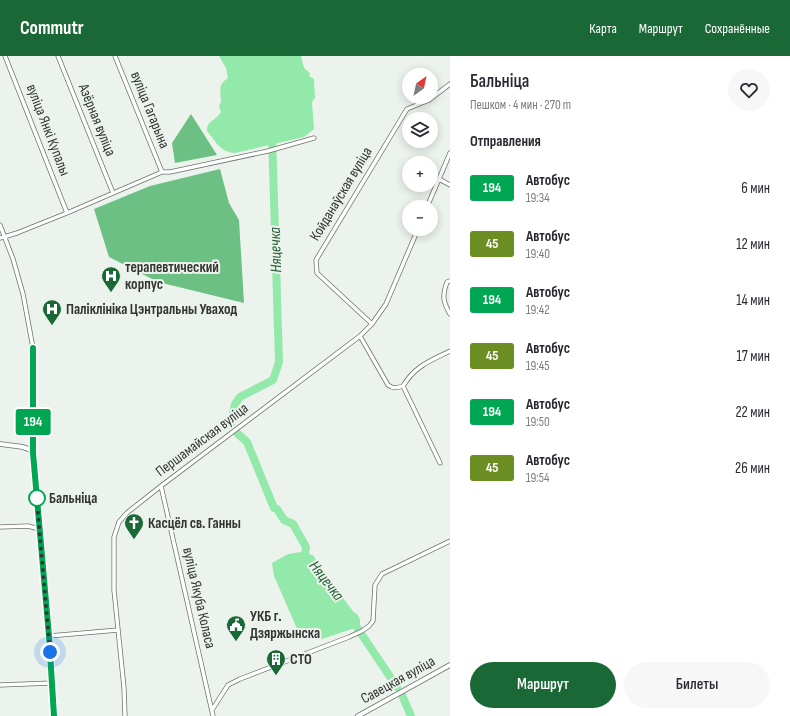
<!DOCTYPE html>
<html lang="ru">
<head>
<meta charset="utf-8">
<style>
	:root { --surface:#fff; --page:#f7f7f7; --text:#2b2b33; --muted:#7c7c81; --accent:#1b6837 }
	body { margin:0; font-family:"Sofia Sans Condensed",sans-serif; background:var(--page); color:var(--text); height:100vh; display:flex; flex-direction:column; font-size:15px; white-space:nowrap }
	* { box-sizing:border-box; margin:0 }
	p { font-size:13px; color:var(--muted) }
	.icon { flex:none; width:22px; height:22px; fill:none; stroke:currentColor; stroke-width:2; stroke-linecap:round; stroke-linejoin:round }
	.map { position:relative; flex:1; overflow:hidden }
	.drawer { display:flex; flex-direction:column; background:var(--surface); width:340px }
	.drawer>* { flex:none }
	.badge { padding:0 8px; border-radius:3px; font-size:14px; line-height:26px }
	.needle { width:26px; rotate:33deg }
	.fabs { position:absolute; left:402px; top:12px; display:grid; gap:8px }
	.fabs a { display:grid; place-items:center; width:36px; height:36px; border-radius:50%; background:var(--surface); box-shadow:0 2px 10px #0003; font-size:20px }
	.you { position:absolute; width:20px; height:20px; margin:-10px; border:3px solid #fff; border-radius:50%; background:#1a73e8; box-shadow:0 0 0 6px #1a73e833 }
	.map>.badge { position:absolute; translate:-50% -50%; box-shadow:0 0 0 2px #fff }
	h2 { padding:0 20px; font-size:15px; line-height:36px }
	.round { display:grid; place-items:center; flex:none; width:42px; height:42px; border-radius:21px; background:var(--page) }
	.overview { display:flex; align-items:center; justify-content:space-between; height:68px; padding:0 20px }
	h1 { font-size:19px; font-weight:600; line-height:30px }
	.action { display:flex; gap:8px; margin-top:auto; padding:8px 20px }
	.action a { flex:1; height:46px; border-radius:24px; background:var(--accent); color:#fff; font-size:16px; font-weight:600; line-height:46px; text-align:center }
	.action a+a { background:var(--page); color:var(--text) }
	ul { padding:0; list-style:none }
	li { display:flex; align-items:center; gap:12px; height:56px; padding:0 20px }
	li div { flex:1 }
	li b { display:block; font-size:15px }
	li em { font-style:normal }
	li .badge { min-width:44px; font-weight:700; text-align:center }
	header { display:flex; align-items:center; gap:24px; box-sizing:border-box; height:56px; padding:0 20px; background:var(--accent); color:#fff }
	header strong { font-size:19px }
	nav { display:flex; gap:22px; margin-inline-start:auto; font-size:14px }
	main { display:flex; flex:1; min-height:0 }
	.map>svg:first-child { display:block }
	.forest { fill:#6cc083 }
	.water { fill:#93e9a9 }
	.lines { fill:none; stroke-linecap:round; stroke-linejoin:round }
	.river { stroke:#93e9a9; stroke-width:8 }
	.minor-casing { stroke:#6c726d; stroke-width:5 }
	.tertiary-casing { stroke:#6c726d; stroke-width:5.5 }
	.minor { stroke:#fff; stroke-width:3.5 }
	.tertiary { stroke:#fff; stroke-width:4 }
	.line-casing { stroke:#fff; stroke-width:9 }
	.line { stroke:#00a651; stroke-width:6 }
	.walk { stroke:#333633; stroke-width:4; stroke-dasharray:0 7.2 }
	.stop-dot { fill:#fff; stroke:#00a651; stroke-width:2 }
	.labels { text-anchor:middle; dominant-baseline:central; stroke-width:4; stroke-linejoin:round; paint-order:stroke }
	.street-label { font-size:15px; fill:#333633; stroke:#ecf3ed }
	.poi-label { font-size:15px; font-weight:bold; fill:#333633; stroke:#ecf3ed; text-anchor:start }
	.stop-label { font-size:15px; font-weight:bold; fill:#333633; stroke:#ecf3ed; text-anchor:start }
	.water-label { font-size:16px; font-style:italic; fill:#256038; stroke:#ecf3ed }
</style>
</head>
<body>
<header>
<strong>Commutr</strong>
<nav><a>Карта</a><a>Маршрут</a><a>Сохранённые</a></nav>
</header>
<main>
<div class="map">
<svg width="450" height="660" viewBox="0 0 450 660">
	<rect width="100%" height="100%" fill="#ecf3ed"/>
	<path class="forest" d="M 191,58 L 217,99 L 175,107 L 172,87 Z
		M 220,113 L 229,147 L 239,164 L 244,247 L 158,226 L 109,201 L 94,153 L 150,130 Z"/>
	<path class="water" d="M 219,0 L 301,0 L 304,12 L 310,17 L 309,20 L 314,23 L 315,42 L 312,46 L 314,73 L 304,81 L 235,97 C 220,96 216,86 207,75 C 206,65 217,64 221,56 L 219,50 L 221,46 C 221,35 217,29 228,22 L 226,12 Z
		M 301,496 L 306,500 L 313,499 L 322,514 L 359,563 L 355,572 L 319,584 L 309,584 L 298,575 L 274,520 L 272,507 L 288,498 Z"/>
	<g class="lines">
		<path class="river" d="M 231,367 L 235,348 L 240,341 L 273,324 L 279,306 L 272,78
			M 238,378 L 247,386 L 274,452 L 277,453 L 284,464 L 293,468 L 306,491 L 305,498 L 312,508
			M 354,561 L 356,564 L 356,570 L 397,631
			M 402,639 L 411,660"/>
		<defs>
			<path id="minor" d="M 5,0 L 67,157
				M 58,0 L 113,137
				M 115,0 L 162,116
				M 439,123 L 450,129
				M 427,151 L 450,97
				M 0,169 L 13,203 L 23,238 L 33,292 L 33,397
				M 0,182 L 17,177 L 67,157 L 162,116 L 170,116 L 268,95 L 314,82
				M 450,225 L 447,226 C 442,240 443,246 450,258
				M 372,268 L 317,217 L 316,204 L 407,53 L 429,44 L 450,28
				M 360,280 L 388,329 C 393,333 397,332 403,330
				M 403,330 L 440,407
				M 403,330 C 415,310 430,305 450,295
				M 161,430 L 213,660
				M 0,471 L 28,470 L 39,473
				M 49,580 L 118,574
				M 0,629 L 52,627
				M 212,654 L 228,629 L 240,623 L 349,581 L 362,575 L 369,570 L 373,565 L 375,529 L 382,518 L 450,485
				M 125,660 L 124,632 L 114,534 L 114,481 L 119,466 L 128,456 L 161,430 L 360,280 L 372,268 L 386,248 L 418,173"/>
			<path id="tertiary" d="M 0,388 C 10,390 28,389 33,397 L 49,580 L 54,660
				M 358,660 L 450,609"/>
		</defs>
		<use href="#minor" class="minor-casing"/>
		<use href="#tertiary" class="tertiary-casing"/>
		<use href="#minor" class="minor"/>
		<use href="#tertiary" class="tertiary"/>
	</g>
	<g class="lines">
		<defs>
			<path id="line" d="M 33,292 L 33,397 L 49,580 L 54,660"/>
		</defs>
		<use href="#line" class="line-casing"/>
		<use href="#line" class="line"/>
		<path class="walk" d="M 37,442 L 36,435 L 50,596"/>
	</g>
	<defs>
		<symbol id="hospital-pin" viewBox="-11 -11 22 30"><path d="M0 17L-7.5 6A9.5 9.5 0 1 1 7.5 6Z" fill="#1b6837" stroke="#ecf3ed"/><path d="M-5-5h3v3.5h4V-5h3V5h-3V1.5h-4V5h-3Z" fill="#fff"/></symbol>
		<symbol id="church-pin" viewBox="-11 -11 22 30"><path d="M0 17L-7.5 6A9.5 9.5 0 1 1 7.5 6Z" fill="#1b6837" stroke="#ecf3ed"/><path d="M-1.2-6h2.4v3.5h3.3v2.4h-3.3V6h-2.4V-.1h-3.3v-2.4h3.3Z" fill="#fff"/></symbol>
		<symbol id="civic-pin" viewBox="-11 -11 22 30"><path d="M0 17L-7.5 6A9.5 9.5 0 1 1 7.5 6Z" fill="#1b6837" stroke="#ecf3ed"/><path d="M-.6-6.5H3V-4.5H.6V-3L4-1V1h2V6H-6V1h2V-1L-.6-3ZM-1.2 2.5V6h2.4V2.5Z" fill="#fff"/></symbol>
		<symbol id="building-pin" viewBox="-11 -11 22 30"><path d="M0 17L-7.5 6A9.5 9.5 0 1 1 7.5 6Z" fill="#1b6837" stroke="#ecf3ed"/><path d="M-4-6H4V6H1V3H-1V6H-4ZM-2.5-4.3h1.7v1.8h-1.7ZM.8-4.3h1.7v1.8H.8ZM-2.5-1h1.7V.8h-1.7ZM.8-1h1.7V.8H.8Z" fill="#fff"/></symbol>
	</defs>
	<g fill-rule="evenodd">
		<use href="#hospital-pin" x="100" y="209" width="22" height="30"/>
		<use href="#hospital-pin" x="41" y="242" width="22" height="30"/>
		<use href="#church-pin" x="123" y="456" width="22" height="30"/>
		<use href="#civic-pin" x="225" y="558" width="22" height="30"/>
		<use href="#building-pin" x="265" y="592" width="22" height="30"/>
	</g>
	<circle class="stop-dot" cx="37" cy="442" r="8"/>
	<g class="labels">
		<g class="street-label">
			<text transform="translate(150 54) rotate(68)">вуліца Гагарына</text>
			<text transform="translate(97 64) rotate(68)">Азёрная вуліца</text>
			<text transform="translate(48 74) rotate(69)">вуліца Янкі Купалы</text>
			<text transform="translate(341 138) rotate(-59)">Койданаўская вуліца</text>
			<text transform="translate(202 384) rotate(-37)">Першамайская вуліца</text>
			<text transform="translate(199 542) rotate(77)">вуліца Якуба Коласа</text>
			<text transform="translate(398 624) rotate(-29)">Савецкая вуліца</text>
		</g>
		<g class="poi-label">
			<text x="125" y="211">терапевтический<tspan x="125" dy="17">корпус</tspan></text>
			<text x="66" y="253">Паліклініка Цэнтральны Уваход</text>
			<text x="148" y="467">Касцёл св. Ганны</text>
			<text x="250" y="560">УКБ г.<tspan x="250" dy="17">Дзяржынска</tspan></text>
			<text x="290" y="603">СТО</text>
		</g>
		<g class="stop-label">
			<text x="49" y="442">Бальніца</text>
		</g>
		<g class="water-label">
			<text transform="translate(276 194) rotate(-92)">Няцечка</text>
			<text transform="translate(326 525) rotate(52)">Няцечка</text>
		</g>
	</g>
</svg>
<div class="fabs">
<a><svg class="needle" viewBox="-14 -14 28 28"><path d="M0-13l5 13h-10z" fill="#e53935"/><path d="M0 13l5-13h-10z" fill="#7c7c81"/></svg></a>
<a><svg class="icon" aria-label="layers" viewBox="0 0 24 24"><path d="M12 4l9 5-9 5-9-5zM3 14l9 5 9-5"/></svg></a>
<a>+</a>
<a>−</a>
</div>
<div class="you" style="left:50px;top:596px"></div>
<b class="badge" style="left:33px;top:366px;background:#00a651;color:#fff">194</b>
</div>
<section class="drawer">
<div class="overview"><div><h1>Бальніца</h1><p>Пешком · 4 мин · 270 m</p></div><a class="round"><svg class="icon" aria-label="heart" viewBox="0 0 24 24"><path d="M12 20l-8-8c-3-5 5-10 8-4 3-6 11-1 8 4z"/></svg></a></div>
<h2>Отправления</h2>
<ul>
<li><span class="badge" style="background:#00a651;color:#fff">194</span><div><b>Автобус</b><p>19:34</p></div><em>6 мин</em></li>
<li><span class="badge" style="background:#6b8e23;color:#fff">45</span><div><b>Автобус</b><p>19:40</p></div><em>12 мин</em></li>
<li><span class="badge" style="background:#00a651;color:#fff">194</span><div><b>Автобус</b><p>19:42</p></div><em>14 мин</em></li>
<li><span class="badge" style="background:#6b8e23;color:#fff">45</span><div><b>Автобус</b><p>19:45</p></div><em>17 мин</em></li>
<li><span class="badge" style="background:#00a651;color:#fff">194</span><div><b>Автобус</b><p>19:50</p></div><em>22 мин</em></li>
<li><span class="badge" style="background:#6b8e23;color:#fff">45</span><div><b>Автобус</b><p>19:54</p></div><em>26 мин</em></li>
</ul>
<div class="action"><a>Маршрут</a><a>Билеты</a></div>
</section>
</main>
</body>
</html>
